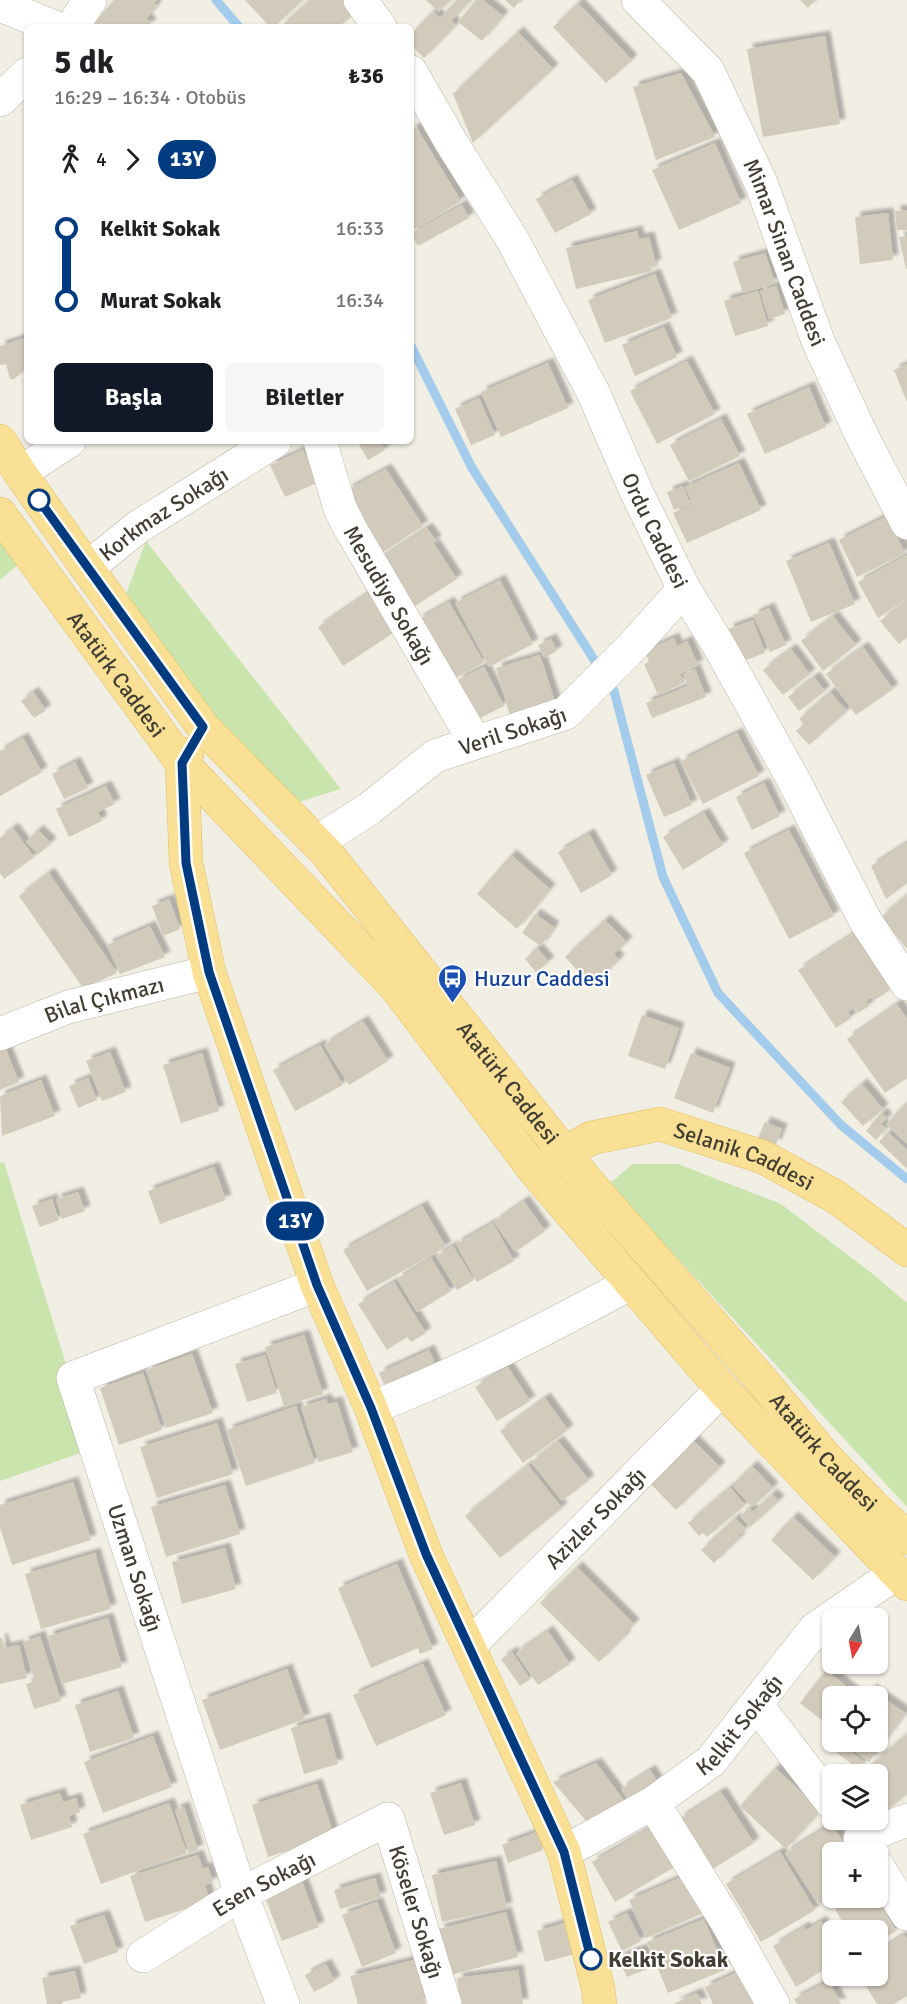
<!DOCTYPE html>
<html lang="tr">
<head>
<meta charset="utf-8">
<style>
	:root { --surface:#fff; --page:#f6f6f6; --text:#202124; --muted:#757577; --accent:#111827 }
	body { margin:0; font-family:Signika,sans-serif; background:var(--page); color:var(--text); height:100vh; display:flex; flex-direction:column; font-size:22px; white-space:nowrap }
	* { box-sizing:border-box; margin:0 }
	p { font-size:20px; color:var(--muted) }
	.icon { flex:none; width:33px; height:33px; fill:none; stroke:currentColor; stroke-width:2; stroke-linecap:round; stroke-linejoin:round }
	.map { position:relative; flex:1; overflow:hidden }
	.sheet { position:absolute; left:24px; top:24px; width:390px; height:420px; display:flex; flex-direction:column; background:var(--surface); border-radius:9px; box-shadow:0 2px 4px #0004 }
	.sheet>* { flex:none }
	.badge { padding:0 12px; border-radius:20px; font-size:21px; line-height:39px }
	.needle { width:39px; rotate:190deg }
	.tools { position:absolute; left:822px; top:1608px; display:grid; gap:12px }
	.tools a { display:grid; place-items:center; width:66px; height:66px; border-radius:9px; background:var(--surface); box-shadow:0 2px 4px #0004; font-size:30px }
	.map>.badge { position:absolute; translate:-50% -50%; box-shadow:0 0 0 3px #fff }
	.legs { display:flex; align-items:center; gap:9px; height:66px; padding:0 30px; font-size:20px }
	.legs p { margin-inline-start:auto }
	.overview { display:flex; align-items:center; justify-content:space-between; height:102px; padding:0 30px }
	h1 { font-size:33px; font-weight:700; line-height:45px }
	.primary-button { display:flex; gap:12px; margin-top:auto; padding:12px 30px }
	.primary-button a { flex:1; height:69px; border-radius:9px; background:var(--accent); color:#fff; font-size:24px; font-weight:700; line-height:69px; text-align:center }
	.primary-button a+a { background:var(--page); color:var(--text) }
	ul { padding:0 30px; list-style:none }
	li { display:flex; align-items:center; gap:21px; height:72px; font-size:22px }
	li i { display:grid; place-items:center; width:9px; height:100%; margin:0 8px; background:currentColor }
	li i::after { content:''; width:15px; height:15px; margin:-8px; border:4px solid; border-radius:50%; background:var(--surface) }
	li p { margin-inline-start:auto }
	li:first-child i { background:linear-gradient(#0000 50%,currentColor 0) }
	li:last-child i { background:linear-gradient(currentColor 50%,#0000 0) }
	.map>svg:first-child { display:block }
	.green { fill:#cae4ae }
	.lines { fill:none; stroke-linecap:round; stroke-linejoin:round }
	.stream { stroke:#a2cbec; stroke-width:9 }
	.building { fill:#d2caba; filter:url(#shadow) }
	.minor-casing { stroke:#bcb6a7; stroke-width:34 }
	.major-casing { stroke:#debe66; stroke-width:34 }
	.minor { stroke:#fff; stroke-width:33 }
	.major { stroke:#f9e095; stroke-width:33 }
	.line-1-casing { stroke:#fff; stroke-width:14 }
	.line-1 { stroke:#003b80; stroke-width:9 }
	.stop-1-dot { fill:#fff; stroke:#003b80; stroke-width:3 }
	.labels { text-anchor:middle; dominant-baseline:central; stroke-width:4.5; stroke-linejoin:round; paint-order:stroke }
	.street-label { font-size:22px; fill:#433e34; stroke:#fff }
	.transit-label { font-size:22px; fill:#164399; stroke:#fff; text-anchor:start }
	.stop-label { font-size:22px; font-weight:bold; fill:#433e34; stroke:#fff; text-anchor:start }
</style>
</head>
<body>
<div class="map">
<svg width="907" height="2004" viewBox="0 0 907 2004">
	<defs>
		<filter id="shadow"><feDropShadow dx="5.5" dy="-5.5" stdDeviation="1.5" flood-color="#0004"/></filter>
	</defs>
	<rect width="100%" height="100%" fill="#f1eee4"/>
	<path class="green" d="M 0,514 L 26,558 L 0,580 Z
		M 146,541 L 341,789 L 292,804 L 212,722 L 126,594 Z
		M 4,1162 L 92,1449 L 0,1481 L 0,1163 Z
		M 633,1164 L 678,1164 L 781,1204 L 874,1275 L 907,1303 L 907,1507 L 609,1184 Z"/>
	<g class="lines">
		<path class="stream" d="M 216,0 L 239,27
			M 411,346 L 472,468 L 614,691 L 663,877 L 718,993 L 841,1125 L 907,1179"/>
	</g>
	<path class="building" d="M 114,0 L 157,0 L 154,3 L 157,5 L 146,19 L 151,23 L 148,27 L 91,27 Z
		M 245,0 L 303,0 L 274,27 L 270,27 Z
		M 310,0 L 350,0 L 359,9 L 339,27 L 280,27 Z
		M 426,0 L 450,0 L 439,12 Z
		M 457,0 L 471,0 L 451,21 L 456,25 L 424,58 L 411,45 L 411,34 L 433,11 L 440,18 Z
		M 476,0 L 483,0 L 503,16 L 482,41 L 458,22 Z
		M 505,0 L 520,0 L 514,8 Z
		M 800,0 L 815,0 L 808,8 Z
		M 578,3 L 632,60 L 606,83 L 553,27 Z
		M 518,32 L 553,69 L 473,143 L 453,94 Z
		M 825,36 L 840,124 L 763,137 L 747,49 Z
		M 681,73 L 715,137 L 656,160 L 633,87 Z
		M 416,127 L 461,201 L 411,231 L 411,130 Z
		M 715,143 L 741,203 L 679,230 L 652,170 Z
		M 572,180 L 591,214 L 555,233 L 536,199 Z
		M 462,205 L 469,218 L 418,246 L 411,233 Z
		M 907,210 L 907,230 L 897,230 L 895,211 Z
		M 888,213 L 893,260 L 860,264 L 855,217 Z
		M 637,231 L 639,239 L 649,237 L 656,265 L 651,266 L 652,271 L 576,289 L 566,248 Z
		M 907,236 L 907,269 L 906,269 L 899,237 Z
		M 765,253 L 775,283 L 743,293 L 733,262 Z
		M 655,274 L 672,318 L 605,343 L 588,300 Z
		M 776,286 L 785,314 L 769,319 L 760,291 Z
		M 758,291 L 768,326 L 735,336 L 724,301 Z
		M 664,327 L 677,357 L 635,376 L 622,345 Z
		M 27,337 L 27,368 L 14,379 L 10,379 L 6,364 L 0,365 L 0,346 Z
		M 687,361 L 715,414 L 657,444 L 630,391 Z
		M 548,363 L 568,408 L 501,437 L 481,392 Z
		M 907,364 L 907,402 L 894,370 Z
		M 809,387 L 826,427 L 765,454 L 747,414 Z
		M 479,398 L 495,435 L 471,445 L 455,409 Z
		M 721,419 L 740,456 L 689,481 L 670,445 Z
		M 357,441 L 380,441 L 385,450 L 368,460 Z
		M 303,450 L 319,482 L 285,497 L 270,465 Z
		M 739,463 L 761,510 L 687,543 L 673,513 L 693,504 L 685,487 Z
		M 386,469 L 423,526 L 379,555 L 347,490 Z
		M 683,486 L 690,504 L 674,510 L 667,492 Z
		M 887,516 L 905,553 L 857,577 L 839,540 Z
		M 427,528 L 436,541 L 386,573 L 378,560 Z
		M 829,543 L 855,604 L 811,622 L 786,561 Z
		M 434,544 L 457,579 L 410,609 L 387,573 Z
		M 907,555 L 907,598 L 878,618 L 858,582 Z
		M 500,580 L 533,644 L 489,667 L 455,603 Z
		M 373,590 L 399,629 L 343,666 L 318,627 Z
		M 907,600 L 907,637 L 899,644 L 880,621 Z
		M 449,602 L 484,662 L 454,679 L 418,620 Z
		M 769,608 L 786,645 L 770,652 L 753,615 Z
		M 833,616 L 856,645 L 823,671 L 801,641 Z
		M 753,620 L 765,653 L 740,662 L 728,629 Z
		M 674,638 L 677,646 L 687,641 L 698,665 L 680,674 L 685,682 L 658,695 L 644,664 L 649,662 L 645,651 Z
		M 551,639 L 557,651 L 544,658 L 538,645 Z
		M 863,647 L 893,689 L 856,715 L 826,674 Z
		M 791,649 L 810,674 L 783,695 L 763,670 Z
		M 540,655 L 556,705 L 511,719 L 496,668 Z
		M 484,667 L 504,706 L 476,720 L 457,680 Z
		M 695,669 L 706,697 L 652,718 L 646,703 L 688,686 L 683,674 Z
		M 814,677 L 825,691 L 799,711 L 788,697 Z
		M 33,692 L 46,710 L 34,718 L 21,701 Z
		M 830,692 L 847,711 L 809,745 L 796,731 L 804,724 L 799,719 Z
		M 737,733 L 759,776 L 703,804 L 681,761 Z
		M 23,738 L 42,772 L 0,796 L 0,751 Z
		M 75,762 L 88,788 L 64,799 L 52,774 Z
		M 674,763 L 692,805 L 664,817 L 646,775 Z
		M 764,783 L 780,816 L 752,830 L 736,797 Z
		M 106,786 L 115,804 L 98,812 L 102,821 L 69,837 L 56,809 Z
		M 704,813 L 723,845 L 683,870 L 663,837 Z
		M 13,828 L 34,857 L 4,879 L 0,873 L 0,838 Z
		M 38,830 L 51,843 L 39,854 L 26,842 Z
		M 789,830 L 834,916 L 789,939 L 744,853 Z
		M 589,834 L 612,875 L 581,893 L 558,852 Z
		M 907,843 L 907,883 L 886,899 L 871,866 Z
		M 511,855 L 550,889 L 517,929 L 477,894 Z
		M 49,873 L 117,973 L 83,988 L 19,896 Z
		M 907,895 L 907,949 L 881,917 Z
		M 169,899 L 180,929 L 163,936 L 152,906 Z
		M 535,914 L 554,927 L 541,946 L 522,933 Z
		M 605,920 L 627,942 L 614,954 L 619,960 L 597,981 L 592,975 L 586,980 L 565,957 Z
		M 150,926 L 165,957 L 120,974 L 107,945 Z
		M 853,934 L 890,990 L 875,1000 L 872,997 L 866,1001 L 869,1006 L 858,1013 L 854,1008 L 848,1012 L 851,1018 L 836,1028 L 798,970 Z
		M 537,948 L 549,962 L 536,972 L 525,959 Z
		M 897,1004 L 907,1019 L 907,1078 L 885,1093 L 847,1039 Z
		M 642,1015 L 679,1028 L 665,1069 L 628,1056 Z
		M 363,1021 L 388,1061 L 349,1085 L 324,1045 Z
		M 0,1035 L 19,1082 L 0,1090 Z
		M 320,1045 L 343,1085 L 295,1111 L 273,1070 Z
		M 110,1052 L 126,1092 L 102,1101 L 86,1061 Z
		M 202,1053 L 219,1111 L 181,1123 L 163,1065 Z
		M 691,1053 L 730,1068 L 713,1113 L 674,1098 Z
		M 88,1078 L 97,1100 L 78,1108 L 69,1086 Z
		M 41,1080 L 55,1116 L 2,1136 L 0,1096 Z
		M 862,1084 L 883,1109 L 863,1126 L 841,1102 Z
		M 907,1102 L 907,1144 L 886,1124 Z
		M 881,1113 L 887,1118 L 881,1124 L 886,1128 L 876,1140 L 866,1131 Z
		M 765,1122 L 782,1129 L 776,1145 L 758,1138 Z
		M 888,1132 L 907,1150 L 907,1169 L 879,1142 Z
		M 214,1167 L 226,1200 L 160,1224 L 148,1191 Z
		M 78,1192 L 85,1211 L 62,1219 L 56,1199 Z
		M 52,1199 L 59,1220 L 40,1227 L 32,1206 Z
		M 524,1201 L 545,1231 L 515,1252 L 494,1222 Z
		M 422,1206 L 446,1247 L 367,1291 L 343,1250 Z
		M 493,1223 L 514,1261 L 477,1282 L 456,1244 Z
		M 453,1246 L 474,1280 L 457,1290 L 436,1256 Z
		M 431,1258 L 451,1291 L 417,1312 L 397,1279 Z
		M 394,1282 L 426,1333 L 411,1342 L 407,1337 L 387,1350 L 358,1304 Z
		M 304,1335 L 323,1394 L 284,1406 L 265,1347 Z
		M 429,1350 L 439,1373 L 389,1396 L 379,1373 Z
		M 192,1354 L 213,1413 L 166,1428 L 146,1370 Z
		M 265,1355 L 277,1393 L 247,1402 L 235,1364 Z
		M 508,1367 L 530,1401 L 497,1421 L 475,1387 Z
		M 143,1373 L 162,1430 L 119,1445 L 100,1388 Z
		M 545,1398 L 568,1430 L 523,1463 L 500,1431 Z
		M 326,1399 L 328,1404 L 337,1402 L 353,1452 L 319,1462 L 301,1407 Z
		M 296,1406 L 315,1463 L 246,1486 L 227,1430 Z
		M 217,1423 L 233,1474 L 157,1498 L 140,1447 Z
		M 689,1436 L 720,1467 L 676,1510 L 645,1478 Z
		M 558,1441 L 589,1480 L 562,1501 L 531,1462 Z
		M 528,1465 L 562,1508 L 500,1558 L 465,1516 Z
		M 752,1466 L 773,1488 L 752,1507 L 732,1485 Z
		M 73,1482 L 91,1540 L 12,1565 L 0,1528 L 0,1505 Z
		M 225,1485 L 240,1534 L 166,1557 L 151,1507 Z
		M 730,1487 L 745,1505 L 707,1537 L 703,1533 L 699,1536 L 688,1523 Z
		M 772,1494 L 779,1501 L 750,1527 L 740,1516 L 749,1508 L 753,1512 Z
		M 793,1517 L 835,1557 L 813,1580 L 771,1540 Z
		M 735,1518 L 746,1529 L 738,1536 L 740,1538 L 714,1563 L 701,1550 Z
		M 225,1548 L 236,1589 L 182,1604 L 172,1562 Z
		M 95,1553 L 111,1609 L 41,1629 L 25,1574 Z
		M 397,1564 L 433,1649 L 420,1654 L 418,1648 L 371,1668 L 338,1588 Z
		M 577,1567 L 634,1624 L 624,1634 L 625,1636 L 599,1662 L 540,1603 Z
		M 108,1618 L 122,1667 L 62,1684 L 48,1636 Z
		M 548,1631 L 570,1664 L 538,1685 L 516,1653 Z
		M 40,1636 L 61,1701 L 34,1709 L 26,1684 L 35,1681 L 23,1642 Z
		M 0,1638 L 2,1638 L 5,1648 L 19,1645 L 27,1678 L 0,1684 Z
		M 512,1652 L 530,1679 L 520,1686 L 501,1659 Z
		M 423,1664 L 446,1715 L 376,1746 L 353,1695 Z
		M 287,1669 L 305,1719 L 220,1750 L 202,1700 Z
		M 826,1670 L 856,1694 L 854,1696 L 832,1696 L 832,1724 L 830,1727 L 800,1703 Z
		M 871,1689 L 905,1713 L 869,1762 L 842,1742 L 878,1742 L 878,1696 L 866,1696 Z
		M 118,1691 L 134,1738 L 90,1752 L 75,1705 Z
		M 325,1718 L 338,1764 L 304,1774 L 291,1728 Z
		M 829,1734 L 832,1737 L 832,1742 L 838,1742 L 864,1762 L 858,1769 L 823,1742 Z
		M 907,1734 L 907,1794 L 887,1811 L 878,1800 L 878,1774 L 861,1774 Z
		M 153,1736 L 172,1787 L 103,1813 L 84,1762 Z
		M 596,1763 L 628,1806 L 588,1823 L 553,1782 Z
		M 775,1768 L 821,1810 L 786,1849 L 740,1806 Z
		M 650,1770 L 660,1786 L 631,1805 L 621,1789 Z
		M 461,1783 L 475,1825 L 444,1835 L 430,1793 Z
		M 317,1784 L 334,1836 L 268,1857 L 252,1805 Z
		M 721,1792 L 754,1843 L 711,1870 L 679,1819 Z
		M 60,1793 L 63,1802 L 76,1798 L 80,1812 L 69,1816 L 72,1827 L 31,1840 L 20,1805 Z
		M 169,1803 L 187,1853 L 101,1884 L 83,1834 Z
		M 184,1807 L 198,1850 L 189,1853 L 175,1810 Z
		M 831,1824 L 850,1852 L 832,1852 L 832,1895 L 818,1904 L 785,1853 Z
		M 654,1826 L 678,1865 L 615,1902 L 592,1862 Z
		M 537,1832 L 543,1850 L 508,1863 L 502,1845 Z
		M 780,1852 L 815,1910 L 761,1942 L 726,1884 Z
		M 198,1855 L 203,1869 L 208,1867 L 213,1882 L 205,1885 L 210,1901 L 145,1922 L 130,1876 Z
		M 496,1861 L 507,1908 L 442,1922 L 432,1875 Z
		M 686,1875 L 703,1913 L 646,1938 L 629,1900 Z
		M 375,1878 L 381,1897 L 340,1909 L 334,1890 Z
		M 302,1881 L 319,1927 L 282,1941 L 264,1895 Z
		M 856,1898 L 877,1898 L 896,1931 L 878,1942 L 878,1930 L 847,1930 L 835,1909 Z
		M 377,1902 L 396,1953 L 362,1967 L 342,1915 Z
		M 506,1912 L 518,1957 L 451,1975 L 439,1929 Z
		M 627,1913 L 641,1941 L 622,1951 L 608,1922 Z
		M 104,1915 L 118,1952 L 84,1964 L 70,1926 Z
		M 704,1919 L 725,1970 L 668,1993 L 647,1942 Z
		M 571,1921 L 579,1953 L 545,1962 L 537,1931 Z
		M 821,1921 L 832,1939 L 832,1971 L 828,1974 L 825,1969 L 796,1987 L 773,1946 L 804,1927 L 806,1930 Z
		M 904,1935 L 907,1939 L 907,1996 L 894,2004 L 877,2004 L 860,1976 L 878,1976 L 878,1951 Z
		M 642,1949 L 650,1968 L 627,1977 L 618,1958 Z
		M 414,1960 L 426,2004 L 358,2004 L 350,1976 Z
		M 326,1964 L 335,1981 L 314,1992 L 305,1975 Z
		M 518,1970 L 523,2004 L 460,2004 L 457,1978 Z
		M 742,1970 L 757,2004 L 713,2004 L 705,1987 Z
		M 75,1971 L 81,1998 L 62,2002 L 62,2004 L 47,2004 L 42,1978 Z
		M 829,1981 L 841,2004 L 797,2004 L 794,1999 Z
		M 697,1993 L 702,2004 L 673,2004 Z"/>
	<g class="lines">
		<defs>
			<g id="minor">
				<path d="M 360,0 L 380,27"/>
				<path id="s1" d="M 638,0 L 708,71 L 761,183 L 818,341 L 862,436 L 907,523"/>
				<path d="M 0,5 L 54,27"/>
				<path d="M 72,27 L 90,0"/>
				<path id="s2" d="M 411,72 L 451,142 L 512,239 L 593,392 L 636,491 L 684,589 L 718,644 L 793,779 L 865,920 L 907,984"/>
				<path d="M 0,100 L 27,74"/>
				<path id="s3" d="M 320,441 L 340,508 L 350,528 L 475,742"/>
				<path d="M 20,473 L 69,441"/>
				<path id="s4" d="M 87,568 L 138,527 L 275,441"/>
				<path id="s5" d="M 317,842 L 369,809 L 435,756 L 566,713 L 630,649 L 684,589"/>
				<path id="s6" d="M 0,1034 L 68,1007 L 209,972"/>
				<path d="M 371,1408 C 461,1373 546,1329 631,1283"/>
				<path id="s7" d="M 469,1646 L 722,1389"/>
				<path d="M 756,1704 L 832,1803"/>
				<path d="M 653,1803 L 725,1919 L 773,2004"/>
				<path d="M 860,1839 L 907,1820"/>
				<path id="s8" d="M 564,1852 L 653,1803 L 711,1761 L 815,1629 L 896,1573"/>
				<path d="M 878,1867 L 907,1914"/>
				<path id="s9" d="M 143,1956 L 241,1894 L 388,1819 L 445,2004"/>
				<path d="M 283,2004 L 241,1894 L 73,1378 L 317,1285"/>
			</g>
			<g id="major">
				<path id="s10" d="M 0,441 L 20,473 L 87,568 L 203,727 L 325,851 L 585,1179 L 764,1383 L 828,1460 L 872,1505 L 907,1538"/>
				<path id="s11" d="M 0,514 L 182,763 L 396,987 L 535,1171 L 722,1389 L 907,1584"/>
				<path d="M 187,754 L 182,763 L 186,863 L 209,972 L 317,1285 L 371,1408 L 426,1555 L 564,1852 L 598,1988 L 600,2004"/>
				<path id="s12" d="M 548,1163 L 591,1138 L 660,1124 L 763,1157 L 836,1197 L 907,1250"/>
			</g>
		</defs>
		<use href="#minor" class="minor-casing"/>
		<use href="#major" class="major-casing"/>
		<use href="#minor" class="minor"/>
		<use href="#major" class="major"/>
	</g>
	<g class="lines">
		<defs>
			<path id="line-1" d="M 39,500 L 203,727 L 182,763 L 186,863 L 209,972 L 317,1285 L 371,1408 L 426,1554 L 564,1852 L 591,1959"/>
		</defs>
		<use href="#line-1" class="line-1-casing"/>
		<use href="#line-1" class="line-1"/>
	</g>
	<defs>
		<symbol id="bus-pin" viewBox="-11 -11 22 30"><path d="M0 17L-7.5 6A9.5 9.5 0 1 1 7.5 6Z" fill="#1a4fb4" stroke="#fff"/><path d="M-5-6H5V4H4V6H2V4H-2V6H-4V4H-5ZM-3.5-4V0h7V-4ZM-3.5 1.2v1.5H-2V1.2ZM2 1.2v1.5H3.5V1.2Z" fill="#fff"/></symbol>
	</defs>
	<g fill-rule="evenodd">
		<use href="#bus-pin" x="436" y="962" width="33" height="45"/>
	</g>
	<g class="stop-1-dot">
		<circle cx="39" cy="500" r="10"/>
		<circle cx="591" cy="1959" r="10"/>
	</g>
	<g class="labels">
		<g class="street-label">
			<text stroke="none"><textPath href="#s1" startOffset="297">Mimar Sinan Caddesi</textPath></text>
			<text stroke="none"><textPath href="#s4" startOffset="94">Korkmaz Sokağı</textPath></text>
			<text stroke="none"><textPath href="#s2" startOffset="520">Ordu Caddesi</textPath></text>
			<text stroke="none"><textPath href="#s3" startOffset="170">Mesudiye Sokağı</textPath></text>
			<text stroke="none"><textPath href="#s11" startOffset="198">Atatürk Caddesi</textPath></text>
			<text stroke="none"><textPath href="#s5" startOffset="228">Veril Sokağı</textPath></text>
			<text stroke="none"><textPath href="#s6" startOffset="110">Bilal Çıkmazı</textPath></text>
			<text stroke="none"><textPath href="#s10" startOffset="820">Atatürk Caddesi</textPath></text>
			<text stroke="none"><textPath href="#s12" startOffset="210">Selanik Caddesi</textPath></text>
			<text stroke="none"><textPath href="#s10" startOffset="1306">Atatürk Caddesi</textPath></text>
			<text stroke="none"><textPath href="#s7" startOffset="180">Azizler Sokağı</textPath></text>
			<text transform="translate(135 1568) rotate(72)">Uzman Sokağı</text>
			<text stroke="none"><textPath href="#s8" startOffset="219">Kelkit Sokağı</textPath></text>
			<text stroke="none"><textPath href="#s9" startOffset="141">Esen Sokağı</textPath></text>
			<text stroke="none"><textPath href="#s9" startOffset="378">Köseler Sokağı</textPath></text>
		</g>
		<g class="transit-label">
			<text x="474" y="978">Huzur Caddesi</text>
		</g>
		<g class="stop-label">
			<text x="608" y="1959">Kelkit Sokak</text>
		</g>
	</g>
</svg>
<div class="tools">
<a><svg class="needle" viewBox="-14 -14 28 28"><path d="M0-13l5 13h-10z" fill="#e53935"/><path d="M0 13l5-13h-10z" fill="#757577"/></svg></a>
<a><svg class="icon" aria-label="locate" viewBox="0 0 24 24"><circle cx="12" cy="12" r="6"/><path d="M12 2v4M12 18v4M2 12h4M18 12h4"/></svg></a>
<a><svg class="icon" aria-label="layers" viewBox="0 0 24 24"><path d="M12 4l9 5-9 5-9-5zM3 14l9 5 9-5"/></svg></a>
<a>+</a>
<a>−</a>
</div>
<b class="badge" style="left:295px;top:1221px;background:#003b80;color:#fff">13Y</b>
<section class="sheet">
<div class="overview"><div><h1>5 dk</h1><p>16:29 – 16:34 · Otobüs</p></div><b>₺36</b></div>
<div class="legs"><svg class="icon" aria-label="walk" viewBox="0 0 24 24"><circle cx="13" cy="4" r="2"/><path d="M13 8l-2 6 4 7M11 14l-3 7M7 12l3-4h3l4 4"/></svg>4<svg class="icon" aria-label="forward" viewBox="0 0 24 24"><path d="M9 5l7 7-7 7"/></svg><b class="badge" style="background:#003b80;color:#fff">13Y</b></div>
<ul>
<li><i style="color:#003b80"></i><b>Kelkit Sokak</b><p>16:33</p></li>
<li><i style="color:#003b80"></i><b>Murat Sokak</b><p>16:34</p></li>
</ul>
<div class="primary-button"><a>Başla</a><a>Biletler</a></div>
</section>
</div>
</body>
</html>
